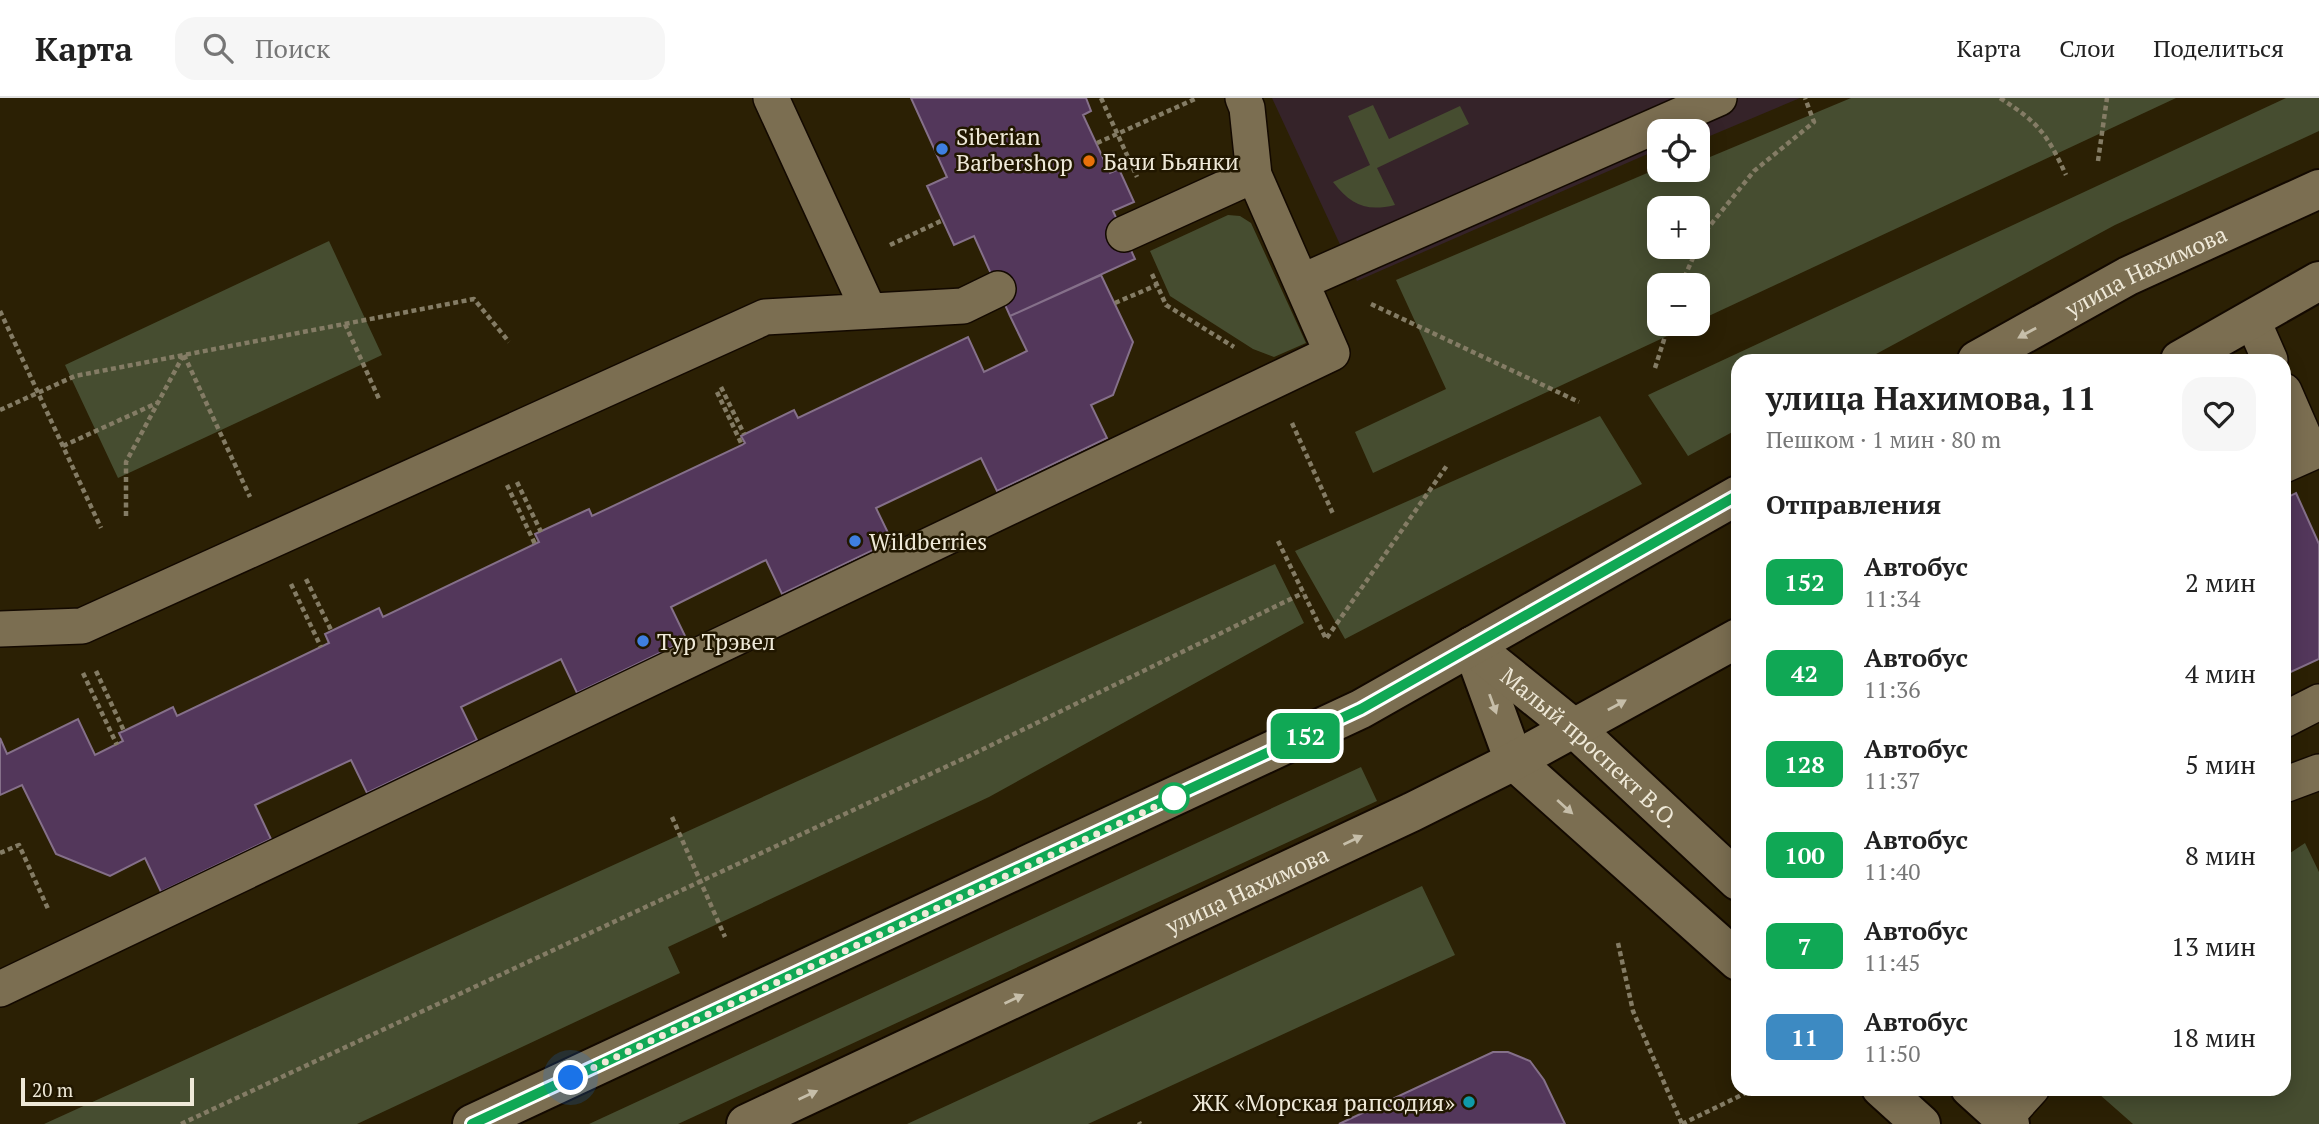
<!DOCTYPE html>
<html lang="ru">
<head>
<meta charset="utf-8">
<style>
	:root { --surface:#fff; --page:#f6f6f6; --text:#222; --muted:#767676; --line:#e0e0e0 }
	body { margin:0; font-family:"PT Serif",serif; background:var(--page); color:var(--text); height:100vh; display:flex; flex-direction:column; font-size:26px; white-space:nowrap }
	* { box-sizing:border-box; margin:0 }
	p { font-size:23px; color:var(--muted) }
	.icon { flex:none; width:38px; height:38px; fill:none; stroke:currentColor; stroke-width:2; stroke-linecap:round; stroke-linejoin:round }
	.map { position:relative; flex:1; overflow:hidden }
	.panel { position:absolute; left:1731px; top:256px; width:560px; height:742px; display:flex; flex-direction:column; background:var(--surface); border-radius:21px; box-shadow:0 4px 18px #0003 }
	.panel>* { flex:none }
	.badge { padding:0 14px; border-radius:10px; font-size:24px; line-height:46px }
	.tools { position:absolute; left:1647px; top:21px; display:grid; gap:14px }
	.tools a { display:grid; place-items:center; width:63px; height:63px; border-radius:14px; background:var(--surface); box-shadow:0 4px 18px #0003; font-size:35px }
	.scale { position:absolute; left:21px; bottom:18px; width:173px; box-sizing:border-box; padding-left:7px; border:4px solid #efe9d8; border-top:0; font-size:19px; line-height:24px; white-space:nowrap; color:#efe9d8; -webkit-text-stroke:5px #211700; paint-order:stroke }
	.you { position:absolute; width:35px; height:35px; margin:-18px; border:5px solid #fff; border-radius:50%; background:#1a73e8; box-shadow:0 0 0 10px #1a73e833 }
	.map>.badge { position:absolute; translate:-50% -50%; box-shadow:0 0 0 4px #fff }
	h2 { padding:0 35px; font-size:26px; line-height:63px }
	.round { display:grid; place-items:center; flex:none; width:74px; height:74px; border-radius:21px; background:var(--page) }
	.summary { display:flex; align-items:center; justify-content:space-between; height:119px; padding:0 35px }
	h1 { font-size:33px; font-weight:600; line-height:52px }
	ul { padding:0; list-style:none }
	li { display:flex; align-items:center; gap:21px; height:91px; padding:0 35px }
	li div { flex:1 }
	li b { display:block; font-size:26px }
	li em { font-style:normal }
	li .badge { min-width:77px; font-weight:700; text-align:center }
	header { display:flex; align-items:center; gap:42px; box-sizing:border-box; height:98px; padding:0 35px; background:var(--surface); border-bottom:2px solid var(--line) }
	header strong { font-size:33px }
	nav { display:flex; gap:38px; margin-inline-start:auto; font-size:24px }
	.search { width:490px; height:63px; background:var(--page); display:flex; align-items:center; gap:18px; box-sizing:border-box; padding:0 24px; border-radius:21px; color:var(--muted); font-size:26px }
	.map>svg:first-child { display:block }
	.commercial { fill:#352329 }
	.green { fill:#464d30; fill-rule:evenodd }
	.building { fill:#53375b; stroke:#85708a; stroke-width:2 }
	.lines { fill:none; stroke-linecap:round; stroke-linejoin:round }
	.lane-casing { stroke:#130900; stroke-width:38 }
	.secondary-casing { stroke:#130900; stroke-width:42 }
	.path { stroke:#847c65; stroke-width:4.5; stroke-dasharray:5 3.5; stroke-linecap:butt }
	.lane { stroke:#7b6e51; stroke-width:35 }
	.secondary { stroke:#7b6e51; stroke-width:38 }
	.oneway { fill:#c6bea9 }
	.line-casing { stroke:#fff; stroke-width:16 }
	.line { stroke:#10a855; stroke-width:10 }
	.walk { stroke:#efe9d8; stroke-width:7; stroke-dasharray:0 12.6 }
	.shop-dot { fill:#3f7fe0; stroke:#211700; stroke-width:2.5 }
	.food-dot { fill:#e8710a; stroke:#211700; stroke-width:2.5 }
	.stop-dot { fill:#fff; stroke:#10a855; stroke-width:3.5 }
	.culture-dot { fill:#0f9aa8; stroke:#211700; stroke-width:2.5 }
	.labels { text-anchor:middle; dominant-baseline:central; stroke-width:5; stroke-linejoin:round; paint-order:stroke }
	.poi-label { font-size:23px; fill:#efe9d8; stroke:#211700; text-anchor:start }
	.street-label { font-size:23px; fill:#efe9d8; stroke:#211700 }
</style>
</head>
<body>
<header>
<strong>Карта</strong>
<div class="search"><svg class="icon" aria-label="search" viewBox="0 0 24 24"><circle cx="10" cy="10" r="6"/><path d="M15 15l6 6"/></svg>Поиск</div>
<nav><a>Карта</a><a>Слои</a><a>Поделиться</a></nav>
</header>
<div class="map">
<svg width="2319" height="1026" viewBox="0 0 2319 1026">
	<rect width="100%" height="100%" fill="#2b2004"/>
	<path class="commercial" d="M 1272,0 L 1800,0 L 1698,43 L 1698,33 L 1659,33 L 1659,51 L 1357,183 Z"/>
	<path class="green" d="M 1851,0 L 2176,0 L 1698,223 L 1698,187 L 1659,187 L 1659,226 L 1693,226 L 1373,375 L 1355,334 L 1446,291 L 1396,182 L 1659,70 L 1698,72 L 1698,64 ZM 1659,110 L 1698,110 L 1698,149 L 1659,149 Z
		M 2286,0 L 2319,0 L 2319,33 L 2115,127 L 1865,262 L 1738,262 L 1738,331 L 1688,358 L 1648,297 Z
		M 1373,7 L 1389,41 L 1460,8 L 1469,26 L 1377,70 L 1395,107 C 1366,114 1351,107 1333,84 L 1370,67 L 1348,18 Z
		M 1228,117 L 1240,118 L 1251,125 L 1306,245 L 1274,259 L 1253,251 L 1170,198 L 1150,153 Z
		M 329,143 L 382,257 L 118,380 L 65,267 Z
		M 1600,318 L 1642,386 L 1345,541 L 1295,453 Z
		M 1275,466 L 1304,525 L 989,699 L 668,849 L 680,875 L 357,1026 L 44,1026 Z
		M 1361,669 L 1377,703 L 678,1026 L 589,1026 Z
		M 2305,745 L 2319,774 L 2319,1026 L 2133,1026 L 2099,996 L 2100,991 L 2284,990 L 2284,759 Z
		M 1422,788 L 1455,857 L 1088,1026 L 907,1026 Z"/>
	<path class="building" d="M 911,0 L 1086,0 L 1091,13 L 1083,17 L 1110,75 L 1119,71 L 1134,104 L 1113,113 L 1135,161 L 1010,218 L 974,138 L 954,147 L 927,88 L 947,79 Z
		M 1101,177 L 1133,244 L 1113,297 L 1091,307 L 1107,340 L 997,393 L 981,360 L 876,410 L 892,443 L 782,496 L 766,462 L 671,509 L 687,542 L 577,595 L 561,561 L 461,609 L 477,642 L 367,695 L 351,662 L 255,707 L 271,741 L 161,794 L 145,760 L 110,778 L 56,756 L 22,687 L 0,697 L 0,640 L 7,656 L 78,621 L 95,657 L 123,643 L 119,635 L 124,633 L 173,609 L 177,618 L 329,545 L 325,536 L 379,510 L 383,519 L 539,444 L 535,436 L 589,411 L 592,418 L 742,347 L 745,345 L 741,338 L 794,312 L 798,320 L 968,239 L 984,274 L 1027,253 L 1010,218 Z
		M 2296,395 L 2319,446 L 2319,561 L 2284,577 L 2284,401 Z
		M 1493,954 L 1508,954 L 1530,963 L 1544,982 L 1565,1026 L 1339,1026 Z"/>
	<g class="lines">
		<defs>
			<path id="lane" d="M 771,0 L 869,213
				M 1124,136 L 1254,77
				M 1301,184 L 1719,0
				M 2252,221 L 2270,262
				M 2284,293 L 2311,355 L 2284,367
				M 0,531 L 82,528 L 765,219 L 963,208 L 998,191
				M 2284,622 L 2319,604
				M 2284,687 L 2319,674
				M 0,891 L 1332,255 L 1254,77 L 1247,10 L 1243,0
				M 2004,1021 L 2032,990"/>
			<g id="secondary">
				<path id="s1" d="M 1977,262 L 2128,178 L 2319,91"/>
				<path d="M 2180,262 L 2319,183"/>
				<path d="M 1472,548 L 1514,663 L 1738,863"/>
				<path id="s2" d="M 1472,548 L 1575,631 L 1738,783"/>
				<path d="M 1881,990 L 1921,1026"/>
				<path d="M 1970,990 L 2010,1026"/>
				<path d="M 472,1026 L 1361,611 L 1738,397"/>
				<path id="s3" d="M 746,1026 L 1412,714 L 1514,663 L 1738,540"/>
			</g>
		</defs>
		<use href="#lane" class="lane-casing"/>
		<use href="#secondary" class="secondary-casing"/>
		<path class="path" d="M 1101,0 L 1137,79
			M 2000,0 C 2039,25 2047,36 2066,77
			M 1097,45 L 1195,1
			M 2098,63 L 2107,0
			M 890,147 L 943,122
			M 1152,176 L 1166,207 L 1234,249
			M 1681,187 L 1704,135 L 1754,73 L 1814,24 L 1805,0
			M 1115,205 L 1157,187
			M 1371,206 L 1579,304
			M 0,213 L 101,430
			M 345,226 L 380,303
			M 184,257 L 250,399
			M 1655,270 L 1669,226
			M 721,289 L 744,336
			M 717,294 L 742,347
			M 0,312 L 75,278 L 474,201 L 509,244
			M 1292,325 L 1334,418
			M 63,348 L 157,305
			M 517,384 L 541,434
			M 507,387 L 535,446
			M 126,418 L 126,364 L 183,258
			M 1278,443 L 1326,541 L 1448,366
			M 306,481 L 332,534
			M 291,486 L 321,549
			M 96,573 L 124,633
			M 83,575 L 117,647
			M 672,719 L 725,839
			M 0,755 L 19,747 L 49,813
			M 1618,845 L 1633,913 L 1682,1026
			M 1139,1024 L 1140,1026
			M 181,1026 L 969,658 L 1303,495
			M 1682,1026 L 1756,990"/>
		<use href="#lane" class="lane"/>
		<use href="#secondary" class="secondary"/>
	</g>
	<defs><path id="oneway-solid" d="M-6-.8H1V-3.2L6.5 0L1 3.2V.8H-6Z" transform="scale(1.75)"/></defs>
	<g class="oneway">
		<use href="#oneway-solid" transform="translate(2027 235) rotate(151)"/>
		<use href="#oneway-solid" transform="translate(1493 606) rotate(70)"/>
		<use href="#oneway-solid" transform="translate(1617 607) rotate(-29)"/>
		<use href="#oneway-solid" transform="translate(1565 709) rotate(42)"/>
		<use href="#oneway-solid" transform="translate(1353 742) rotate(-25)"/>
		<use href="#oneway-solid" transform="translate(1014 901) rotate(-25)"/>
		<use href="#oneway-solid" transform="translate(808 997) rotate(-25)"/>
	</g>
	<g class="lines">
		<defs>
			<path id="line" d="M 472,1026 L 1361,611 L 1738,397"/>
		</defs>
		<use href="#line" class="line-casing"/>
		<use href="#line" class="line"/>
		<path class="walk" d="M 571,980 L 1174,700"/>
	</g>
	<g class="shop-dot">
		<circle cx="942" cy="51" r="7"/>
		<circle cx="855" cy="443" r="7"/>
		<circle cx="643" cy="543" r="7"/>
	</g>
	<circle class="food-dot" cx="1089" cy="63" r="7"/>
	<circle class="stop-dot" cx="1174" cy="700" r="14"/>
	<circle class="culture-dot" cx="1469" cy="1004" r="7"/>
	<g class="labels">
		<g class="poi-label">
			<text x="956" y="38">Siberian<tspan x="956" dy="26">Barbershop</tspan></text>
			<text x="1103" y="63">Бачи Бьянки</text>
			<text x="869" y="443">Wildberries</text>
			<text x="657" y="543">Тур Трэвел</text>
			<text x="1455" y="1004" text-anchor="end">ЖК «Морская рапсодия»</text>
		</g>
		<g class="street-label">
			<text stroke="none"><textPath href="#s1" startOffset="191">улица Нахимова</textPath></text>
			<text stroke="none"><textPath href="#s2" startOffset="156">Малый проспект В.О.</textPath></text>
			<text stroke="none"><textPath href="#s3" startOffset="553">улица Нахимова</textPath></text>
		</g>
	</g>
</svg>
<div class="tools">
<a><svg class="icon" aria-label="locate" viewBox="0 0 24 24"><circle cx="12" cy="12" r="6"/><path d="M12 2v4M12 18v4M2 12h4M18 12h4"/></svg></a>
<a>+</a>
<a>−</a>
</div>
<div class="scale">20 m</div>
<div class="you" style="left:571px;top:980px"></div>
<b class="badge" style="left:1305px;top:638px;background:#10a855;color:#fff">152</b>
<section class="panel">
<div class="summary"><div><h1>улица Нахимова, 11</h1><p>Пешком · 1 мин · 80 m</p></div><a class="round"><svg class="icon" aria-label="heart" viewBox="0 0 24 24"><path d="M12 20l-8-8c-3-5 5-10 8-4 3-6 11-1 8 4z"/></svg></a></div>
<h2>Отправления</h2>
<ul>
<li><span class="badge" style="background:#10a855;color:#fff">152</span><div><b>Автобус</b><p>11:34</p></div><em>2 мин</em></li>
<li><span class="badge" style="background:#10a855;color:#fff">42</span><div><b>Автобус</b><p>11:36</p></div><em>4 мин</em></li>
<li><span class="badge" style="background:#10a855;color:#fff">128</span><div><b>Автобус</b><p>11:37</p></div><em>5 мин</em></li>
<li><span class="badge" style="background:#10a855;color:#fff">100</span><div><b>Автобус</b><p>11:40</p></div><em>8 мин</em></li>
<li><span class="badge" style="background:#10a855;color:#fff">7</span><div><b>Автобус</b><p>11:45</p></div><em>13 мин</em></li>
<li><span class="badge" style="background:#3d8ac2;color:#fff">11</span><div><b>Автобус</b><p>11:50</p></div><em>18 мин</em></li>
</ul>
</section>
</div>
</body>
</html>
